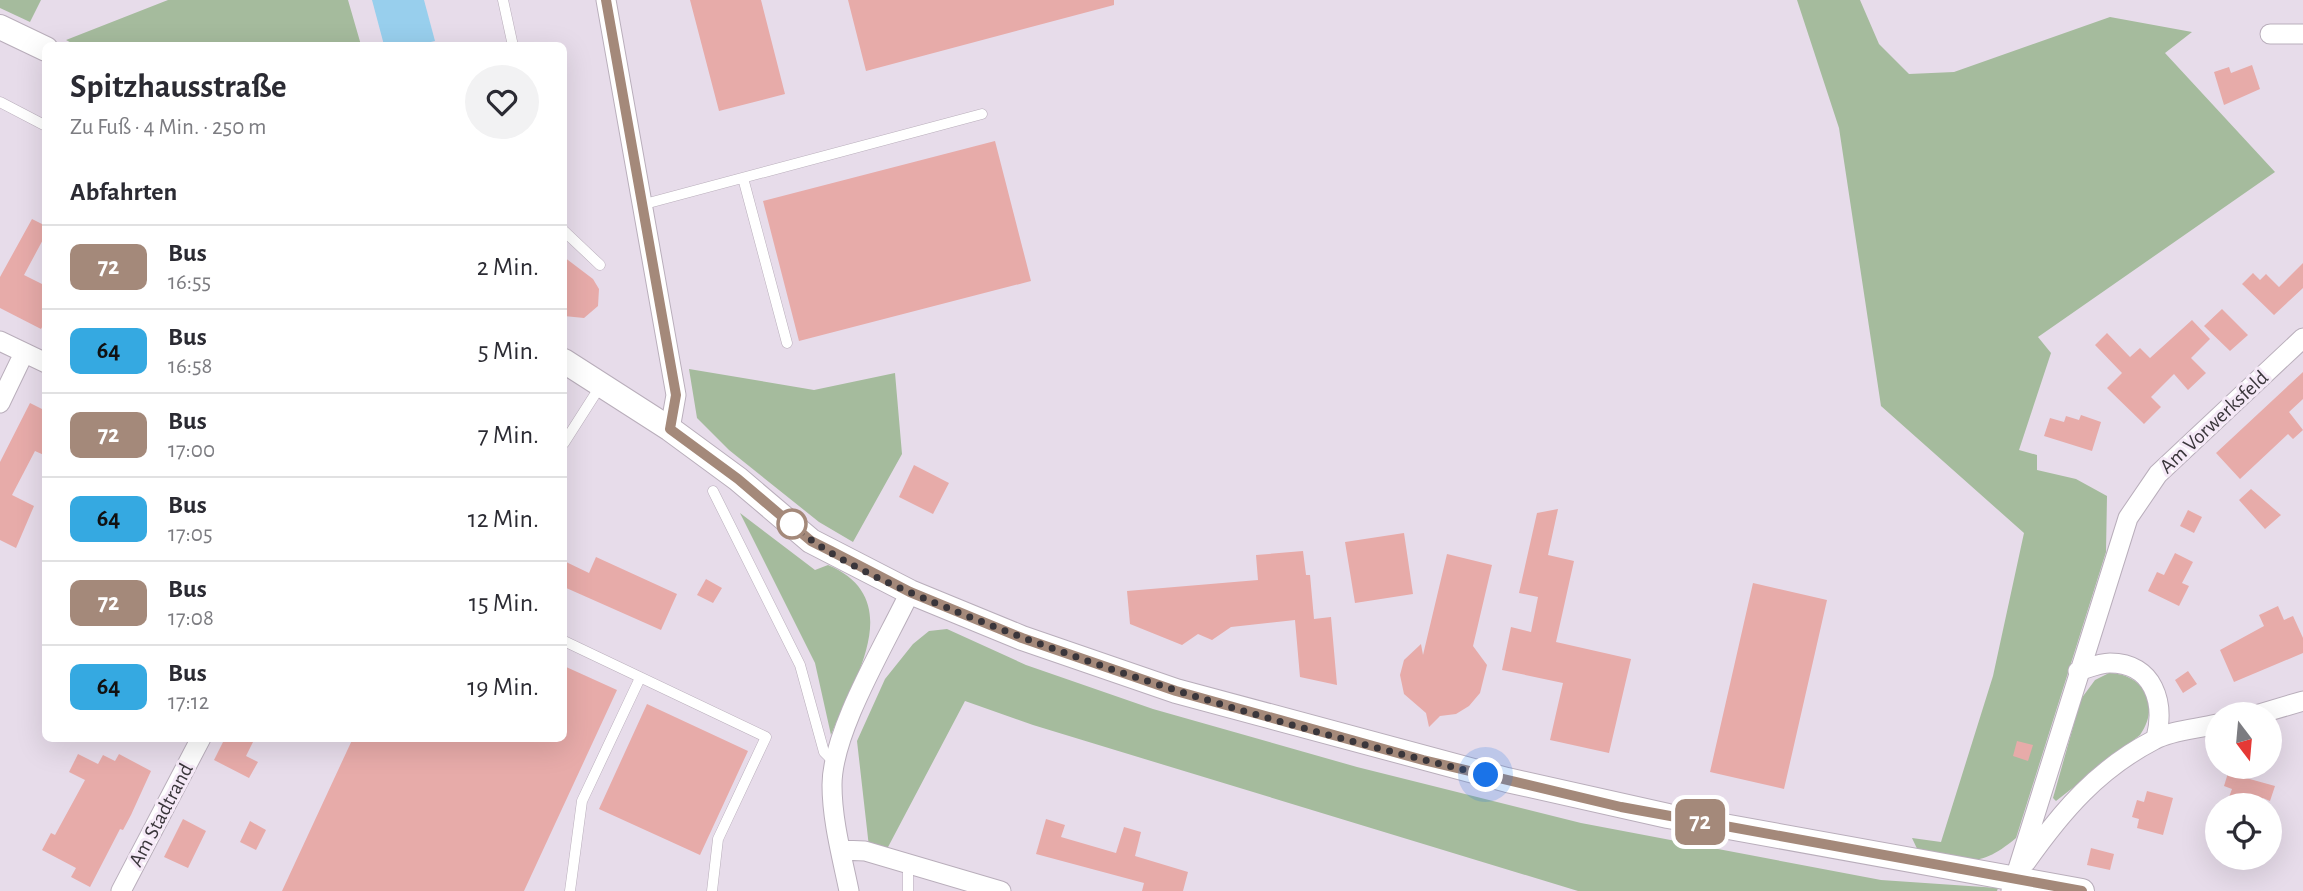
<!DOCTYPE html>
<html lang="de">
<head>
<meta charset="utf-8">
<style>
	:root { --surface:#fff; --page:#f2f2f3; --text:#2b2b33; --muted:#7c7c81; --line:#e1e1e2 }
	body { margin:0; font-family:"Alegreya Sans",sans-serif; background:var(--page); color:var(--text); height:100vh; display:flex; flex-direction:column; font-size:26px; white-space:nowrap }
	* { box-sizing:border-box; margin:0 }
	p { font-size:23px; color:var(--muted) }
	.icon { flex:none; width:38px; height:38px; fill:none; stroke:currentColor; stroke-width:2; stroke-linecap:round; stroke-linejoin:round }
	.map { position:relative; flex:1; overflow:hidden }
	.drawer { position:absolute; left:42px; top:42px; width:525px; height:700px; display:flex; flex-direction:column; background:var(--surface); border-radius:10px; box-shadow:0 7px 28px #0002 }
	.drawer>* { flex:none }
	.badge { padding:0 14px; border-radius:10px; font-size:24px; line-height:46px }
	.needle { width:46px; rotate:164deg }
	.fabs { position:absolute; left:2205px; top:702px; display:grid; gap:14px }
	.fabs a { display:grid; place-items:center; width:77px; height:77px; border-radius:50%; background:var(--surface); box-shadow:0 7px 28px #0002; font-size:35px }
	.you { position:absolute; width:35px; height:35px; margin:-18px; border:5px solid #fff; border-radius:50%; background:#1a73e8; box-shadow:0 0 0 10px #1a73e833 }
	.map>.badge { position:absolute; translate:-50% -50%; box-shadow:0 0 0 4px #fff }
	h2 { padding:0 28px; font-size:26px; line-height:63px }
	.round { display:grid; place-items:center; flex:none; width:74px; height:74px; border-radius:37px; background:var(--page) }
	.overview { display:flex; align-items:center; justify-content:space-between; height:119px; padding:0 28px }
	h1 { font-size:33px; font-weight:600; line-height:52px }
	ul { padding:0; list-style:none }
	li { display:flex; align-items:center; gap:21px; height:84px; padding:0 28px; border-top:2px solid var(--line) }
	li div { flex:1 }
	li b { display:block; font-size:26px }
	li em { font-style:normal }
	li .badge { min-width:77px; font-weight:700; text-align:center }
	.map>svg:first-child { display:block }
	.green { fill:#a5bb9d }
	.water { fill:#98cfed }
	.building { fill:#e7aba9 }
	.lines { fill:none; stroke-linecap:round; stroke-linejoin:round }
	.service-casing { stroke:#b9aebb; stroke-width:11 }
	.minor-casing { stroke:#b9aebb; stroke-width:21 }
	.tertiary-casing { stroke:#b9aebb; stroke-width:26 }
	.service { stroke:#fff; stroke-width:10 }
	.minor { stroke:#fff; stroke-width:19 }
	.tertiary { stroke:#fff; stroke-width:24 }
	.line-casing { stroke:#fff; stroke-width:16 }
	.line { stroke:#a4897a; stroke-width:10 }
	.walk { stroke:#3a363b; stroke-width:7; stroke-dasharray:0 12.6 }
	.stop-dot { fill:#fff; stroke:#a4897a; stroke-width:3.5 }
	.labels { text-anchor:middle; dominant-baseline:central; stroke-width:6; stroke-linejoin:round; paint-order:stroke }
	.street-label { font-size:21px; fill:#3a363b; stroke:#f5e9f7 }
</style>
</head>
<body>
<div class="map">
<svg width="2303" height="891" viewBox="0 0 2303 891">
	<rect width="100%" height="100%" fill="#e7dcea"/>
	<path class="green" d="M 0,0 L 41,0 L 30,22 L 0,8 Z
		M 168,0 L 348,0 L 361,45 L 77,46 L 66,40 Z
		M 1797,0 L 1860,0 L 1879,44 L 1909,74 L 1954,72 L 2110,17 L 2192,32 L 2165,53 L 2275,172 L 2038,337 L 2051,353 L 2019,450 L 2037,455 L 2037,470 L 2076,479 L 2107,496 L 2106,552 L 2016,838 C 1978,870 1966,860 1920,855 L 1912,838 L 1941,842 L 1993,676 L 2024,533 L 1881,406 L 1839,128 Z
		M 689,369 L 814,390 L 895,373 L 902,454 L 853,542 L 819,522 L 729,450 L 697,418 Z
		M 740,513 L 815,570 L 828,565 C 908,599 854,679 831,735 L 815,663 Z
		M 947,629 L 1026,665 L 1153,709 L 1357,767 L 1581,823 L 1881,880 L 1998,888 L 1997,891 L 1578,891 L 1033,725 L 965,701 L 887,849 L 869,847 L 857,741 L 885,679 L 913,644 L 929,631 Z
		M 2109,673 C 2144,674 2161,705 2140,735 L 2056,801 L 2053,798 L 2081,699 L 2095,680 Z"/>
	<path class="water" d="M 372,0 L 424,0 L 435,41 L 418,45 L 384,45 Z"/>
	<path class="building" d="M 690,0 L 761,0 L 785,94 L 719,111 Z
		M 848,0 L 1114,0 L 1114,5 L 866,71 Z
		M 2252,65 L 2260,89 L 2224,105 L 2214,72 L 2229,67 L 2231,73 Z
		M 995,141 L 1031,281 L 799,341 L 763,201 Z
		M 32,219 L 46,226 L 46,234 L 24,275 L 46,286 L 46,320 L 41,329 L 0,308 L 0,277 Z
		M 564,257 L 593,279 L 599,289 L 598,306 L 584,318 L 564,316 Z
		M 2303,263 L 2303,288 L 2274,315 L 2242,284 L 2253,273 L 2260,280 L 2266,274 L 2279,287 Z
		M 2222,309 L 2248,335 L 2230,351 L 2204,326 Z
		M 2192,320 L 2210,339 L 2191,358 L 2206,373 L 2188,390 L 2174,374 L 2151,397 L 2161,407 L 2144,424 L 2107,388 L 2122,373 L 2095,345 L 2107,333 L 2130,357 L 2140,348 L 2150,358 Z
		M 2303,372 L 2303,399 L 2289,412 L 2303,430 L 2293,439 L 2288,434 L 2240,479 L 2216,453 Z
		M 30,403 L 46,411 L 46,456 L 35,451 L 12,495 L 34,506 L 16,548 L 0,540 L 0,462 Z
		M 2081,415 L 2101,422 L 2092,451 L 2044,436 L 2050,418 L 2064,422 L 2066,416 L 2079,420 Z
		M 914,465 L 949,483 L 933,514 L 899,497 Z
		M 2251,489 L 2281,515 L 2265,529 L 2239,500 Z
		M 1558,509 L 1548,555 L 1574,561 L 1556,642 L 1631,659 L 1609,753 L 1550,740 L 1563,683 L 1502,670 L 1511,627 L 1531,632 L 1538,597 L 1519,593 L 1537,513 Z
		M 2188,510 L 2202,517 L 2194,533 L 2180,526 Z
		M 1404,533 L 1413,594 L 1355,603 L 1345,542 Z
		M 1303,551 L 1306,575 L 1310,575 L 1314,619 L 1331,617 L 1337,685 L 1300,677 L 1295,620 L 1231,627 L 1212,640 L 1198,634 L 1182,645 L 1130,624 L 1127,591 L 1258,580 L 1256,555 Z
		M 2175,553 L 2193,562 L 2182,583 L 2189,586 L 2179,606 L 2148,591 L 2157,572 L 2164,575 Z
		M 1447,554 L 1492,565 L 1473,646 L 1487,665 L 1480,693 L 1469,706 L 1456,714 L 1440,716 L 1429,727 L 1426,713 L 1404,694 L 1400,675 L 1404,660 L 1421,644 L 1423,655 Z
		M 596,557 L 677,594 L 661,630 L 564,587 L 564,561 L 589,573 Z
		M 706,579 L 722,588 L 713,603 L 697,595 Z
		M 1753,583 L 1827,600 L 1784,789 L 1710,772 Z
		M 2278,606 L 2284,620 L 2293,616 L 2303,638 L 2303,653 L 2234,682 L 2220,650 L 2264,626 L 2259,615 Z
		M 564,666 L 617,690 L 524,891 L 282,891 L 353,738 L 564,738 Z
		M 2188,671 L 2197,684 L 2183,693 L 2175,680 Z
		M 647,704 L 748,751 L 700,855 L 599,809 Z
		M 225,738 L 255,738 L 246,756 L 258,762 L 249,778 L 214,760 Z
		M 2017,741 L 2033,745 L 2028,761 L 2013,756 Z
		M 78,754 L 98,764 L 103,755 L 115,761 L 119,754 L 151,771 L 131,815 L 123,830 L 120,829 L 90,887 L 71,877 L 76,868 L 42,850 L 51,833 L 55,835 L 85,780 L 69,772 Z
		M 2228,773 L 2275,786 L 2270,801 L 2263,798 L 2261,805 L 2238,805 L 2239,800 L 2229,797 L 2232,789 L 2224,786 Z
		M 2147,791 L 2173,798 L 2163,835 L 2137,828 L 2139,819 L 2132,817 L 2137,800 L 2144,802 Z
		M 183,819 L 206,831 L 188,868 L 164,857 Z
		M 1046,819 L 1065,825 L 1061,837 L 1116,853 L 1124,827 L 1141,832 L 1135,856 L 1188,872 L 1183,891 L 1142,891 L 1144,883 L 1036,854 Z
		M 250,821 L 266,830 L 256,850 L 240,842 Z
		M 2091,848 L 2114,854 L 2110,870 L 2087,865 Z"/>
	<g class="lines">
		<defs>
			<path id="service" d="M 503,0 L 513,46
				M 0,102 L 46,126
				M 743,178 L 787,343
				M 641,205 L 982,114
				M 564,231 L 600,265
				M 564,443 L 601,385
				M 713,491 L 800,665 L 824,752 L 834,762
				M 564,641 L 766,737 L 718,839 L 712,891
				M 570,891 L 582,801 L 640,678
				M 908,891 L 908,864"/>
			<path id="minor" d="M 606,0 L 676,395 L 670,429
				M 2270,34 L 2303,34
				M 0,341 L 46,363
				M 0,403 L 24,353
				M 2078,671 C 2088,668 2100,663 2110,663 C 2154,663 2165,703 2156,738
				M 2259,714 L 2303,701
				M 841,850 L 865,851 L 1001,891
				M 2026,862 C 2062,811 2098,769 2154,740 C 2172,730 2198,729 2217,724
				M 121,891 L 201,738
				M 849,891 C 842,857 832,820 832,785 C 832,731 886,643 910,592
				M 2011,891 L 2128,518 L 2158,474 L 2303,338"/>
			<path id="tertiary" d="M 0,27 L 46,49
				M 564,361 L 670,429 L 738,479 L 811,541 L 910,592 L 1022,638 L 1176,691 L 1507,780 L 1668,816 L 2082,891"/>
		</defs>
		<use href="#service" class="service-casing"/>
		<use href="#minor" class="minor-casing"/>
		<use href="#tertiary" class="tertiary-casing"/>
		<use href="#service" class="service"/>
		<use href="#minor" class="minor"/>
		<use href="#tertiary" class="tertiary"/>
	</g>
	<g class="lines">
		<defs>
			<path id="line" d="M 606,0 L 676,395 L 670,429 L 738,479 L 811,541 L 831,551 L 910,592 L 1022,638 L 1176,691 L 1423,760 L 1621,807 L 2082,891"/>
		</defs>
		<use href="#line" class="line-casing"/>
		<use href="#line" class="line"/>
		<path class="walk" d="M 792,524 C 829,560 906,591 955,611 C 1127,681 1306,732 1486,775"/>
	</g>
	<circle class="stop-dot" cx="792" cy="524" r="14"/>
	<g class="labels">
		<g class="street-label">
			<text transform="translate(2214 422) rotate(-43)">Am Vorwerksfeld</text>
			<text transform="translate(161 815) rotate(-62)">Am Stadtrand</text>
		</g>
	</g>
</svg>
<div class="fabs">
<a><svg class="needle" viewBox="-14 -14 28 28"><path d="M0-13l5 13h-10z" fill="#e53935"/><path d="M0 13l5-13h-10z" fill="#7c7c81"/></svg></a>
<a><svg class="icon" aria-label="locate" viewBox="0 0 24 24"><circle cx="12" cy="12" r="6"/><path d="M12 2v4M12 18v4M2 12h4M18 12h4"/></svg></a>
</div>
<div class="you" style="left:1486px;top:775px"></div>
<b class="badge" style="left:1700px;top:822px;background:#a4897a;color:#fff">72</b>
<section class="drawer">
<div class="overview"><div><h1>Spitzhausstraße</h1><p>Zu Fuß · 4 Min. · 250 m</p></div><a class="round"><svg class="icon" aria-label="heart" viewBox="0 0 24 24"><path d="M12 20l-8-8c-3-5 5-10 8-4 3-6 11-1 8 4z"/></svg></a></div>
<h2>Abfahrten</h2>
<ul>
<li><span class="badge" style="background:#a4897a;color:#fff">72</span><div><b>Bus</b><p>16:55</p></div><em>2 Min.</em></li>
<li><span class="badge" style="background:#35a9e1;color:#111">64</span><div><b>Bus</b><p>16:58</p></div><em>5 Min.</em></li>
<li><span class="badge" style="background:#a4897a;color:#fff">72</span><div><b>Bus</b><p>17:00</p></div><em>7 Min.</em></li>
<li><span class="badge" style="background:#35a9e1;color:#111">64</span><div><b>Bus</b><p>17:05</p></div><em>12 Min.</em></li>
<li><span class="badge" style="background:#a4897a;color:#fff">72</span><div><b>Bus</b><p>17:08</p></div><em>15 Min.</em></li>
<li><span class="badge" style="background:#35a9e1;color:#111">64</span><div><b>Bus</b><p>17:12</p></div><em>19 Min.</em></li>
</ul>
</section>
</div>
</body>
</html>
